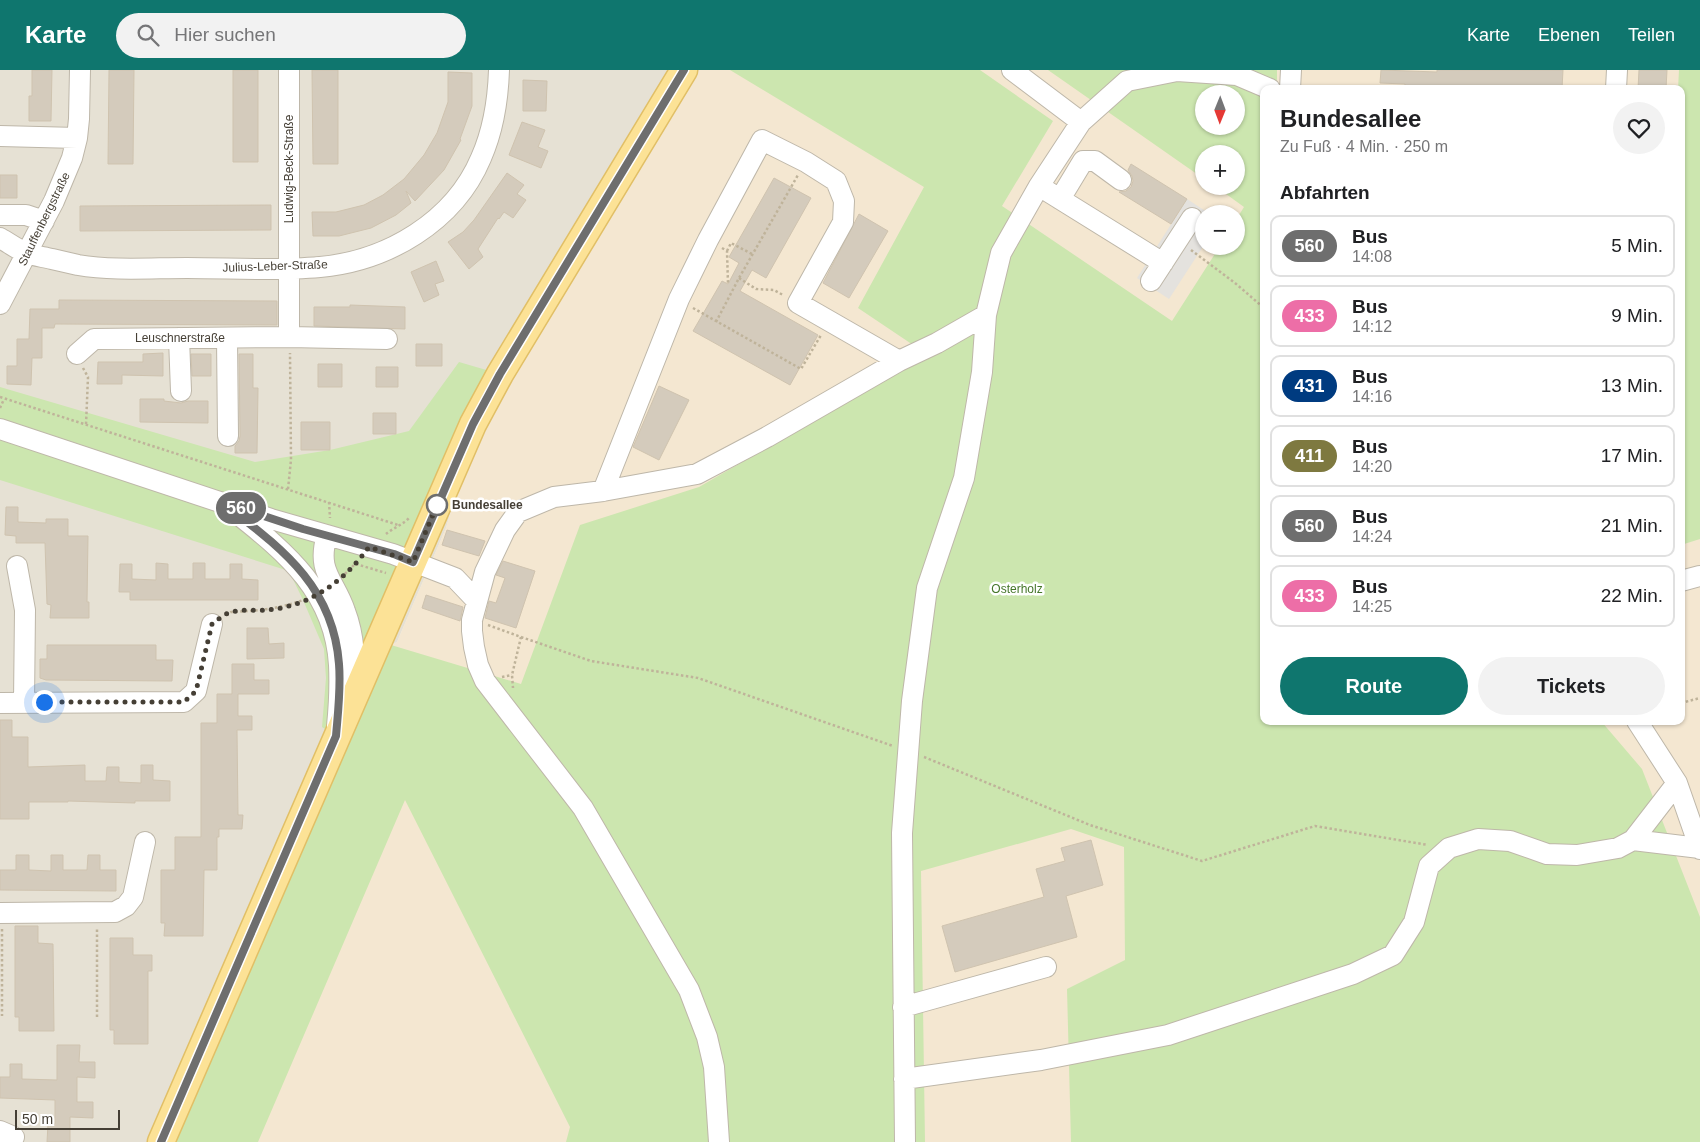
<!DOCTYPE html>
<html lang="de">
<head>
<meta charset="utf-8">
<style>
	:root { --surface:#fff; --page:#f2f2f2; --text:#202124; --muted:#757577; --line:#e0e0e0; --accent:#0f766e }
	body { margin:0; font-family:Arial,sans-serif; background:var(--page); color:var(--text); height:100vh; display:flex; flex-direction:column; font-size:19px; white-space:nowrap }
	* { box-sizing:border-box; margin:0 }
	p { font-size:16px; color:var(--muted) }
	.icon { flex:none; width:28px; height:28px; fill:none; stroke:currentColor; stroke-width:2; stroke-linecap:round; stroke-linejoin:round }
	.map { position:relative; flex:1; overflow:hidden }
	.sheet { position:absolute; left:1260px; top:15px; width:425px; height:640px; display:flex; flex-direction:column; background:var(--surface); border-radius:10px; box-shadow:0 1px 4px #0004 }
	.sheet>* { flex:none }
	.badge { padding:0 10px; border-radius:16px; font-size:18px; line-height:32px }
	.needle { width:32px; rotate:181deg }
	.tools { position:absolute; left:1195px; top:15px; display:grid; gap:10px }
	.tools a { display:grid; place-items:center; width:50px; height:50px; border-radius:50%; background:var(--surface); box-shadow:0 1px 4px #0004; font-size:25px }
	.scale { position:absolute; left:15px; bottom:12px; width:105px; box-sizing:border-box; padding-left:5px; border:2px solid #453f35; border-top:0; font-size:14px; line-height:18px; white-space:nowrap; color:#453f35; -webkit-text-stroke:4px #fff; paint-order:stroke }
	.you { position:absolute; width:25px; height:25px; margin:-12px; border:4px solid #fff; border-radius:50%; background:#1a73e8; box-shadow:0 0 0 8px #1a73e833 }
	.map>.badge { position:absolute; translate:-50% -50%; box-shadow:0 0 0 2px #fff }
	h2 { padding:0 20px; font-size:19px; line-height:45px }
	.round { display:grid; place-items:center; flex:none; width:52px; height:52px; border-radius:26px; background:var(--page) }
	.headline { display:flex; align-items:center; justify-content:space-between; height:85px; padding:0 20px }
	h1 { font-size:24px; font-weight:800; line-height:38px }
	.button { display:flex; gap:10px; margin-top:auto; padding:10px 20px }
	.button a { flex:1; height:58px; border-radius:30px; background:var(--accent); color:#fff; font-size:20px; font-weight:800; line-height:58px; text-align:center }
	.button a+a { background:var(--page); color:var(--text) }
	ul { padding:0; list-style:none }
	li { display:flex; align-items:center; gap:15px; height:62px; margin:0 10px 8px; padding:0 10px; border:2px solid var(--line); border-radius:10px }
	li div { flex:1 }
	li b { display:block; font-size:19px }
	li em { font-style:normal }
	li .badge { min-width:55px; font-weight:700; text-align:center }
	header { display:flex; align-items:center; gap:30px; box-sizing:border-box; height:70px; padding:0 25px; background:var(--accent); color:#fff }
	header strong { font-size:24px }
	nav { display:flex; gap:28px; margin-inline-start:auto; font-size:18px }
	.search { width:350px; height:45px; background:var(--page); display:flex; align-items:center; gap:12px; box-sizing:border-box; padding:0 18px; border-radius:28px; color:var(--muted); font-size:19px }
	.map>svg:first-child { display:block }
	.residential { fill:#e6e1d4 }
	.commercial { fill:#f4e7d1; fill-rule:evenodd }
	.green { fill:#cce6af; fill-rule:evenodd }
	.parking { fill:#e4e2de }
	.building { fill:#d4cbbc; stroke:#cfc3af }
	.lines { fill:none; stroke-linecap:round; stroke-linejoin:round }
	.minor-casing { stroke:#beb7a9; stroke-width:22 }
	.major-casing { stroke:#e1bf66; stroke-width:29 }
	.path { stroke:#bfb39a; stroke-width:2.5; stroke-dasharray:2.5 2.5; stroke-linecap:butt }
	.minor { stroke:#fff; stroke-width:20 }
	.major { stroke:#fce296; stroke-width:26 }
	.line-casing { stroke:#fff; stroke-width:11 }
	.line { stroke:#6e6e6e; stroke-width:8 }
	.walk { stroke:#453f35; stroke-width:5; stroke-dasharray:0 9 }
	.stop-dot { fill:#fff; stroke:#6e6e6e; stroke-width:2.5 }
	.labels { text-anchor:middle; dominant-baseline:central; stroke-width:5; stroke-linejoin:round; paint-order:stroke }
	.street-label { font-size:12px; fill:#453f35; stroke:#fff }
	.stop-label { font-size:12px; font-weight:bold; fill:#453f35; stroke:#fff; text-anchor:start }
	.park-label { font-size:12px; fill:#45762a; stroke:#fff }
</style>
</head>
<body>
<header>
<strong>Karte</strong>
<div class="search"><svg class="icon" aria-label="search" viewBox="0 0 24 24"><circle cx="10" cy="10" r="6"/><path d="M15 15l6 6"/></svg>Hier suchen</div>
<nav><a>Karte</a><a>Ebenen</a><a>Teilen</a></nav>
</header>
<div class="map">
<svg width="1700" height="1072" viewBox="0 0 1700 1072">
	<rect width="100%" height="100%" fill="#f3efe6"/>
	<path class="residential" d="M 0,0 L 698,0 L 530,279 L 456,424 L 446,458 L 397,572 L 391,575 L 175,1072 L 0,1072 Z"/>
	<path class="commercial" d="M 698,0 L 1700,0 L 1700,1072 L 175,1072 L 391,575 L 397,572 L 446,458 L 456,424 L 482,362 L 530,279 ZM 1264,19 L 1681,19 L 1681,651 L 1264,651 ZM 1204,24 L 1236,24 L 1236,56 L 1204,56 ZM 1204,84 L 1236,84 L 1236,116 L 1204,116 ZM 1204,144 L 1236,144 L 1236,176 L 1204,176 Z"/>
	<path class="green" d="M 730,0 L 980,0 L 1053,51 L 1002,136 L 1172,251 L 1220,176 L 1236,176 L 1236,150 L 1244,137 L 1215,116 L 1236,116 L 1236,84 L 1204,84 L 1204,109 L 1048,0 L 1277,0 L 1277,19 L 1264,19 L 1264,651 L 1601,651 L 1642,699 L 1700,847 L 1700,1072 L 1071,1072 L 1067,919 L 1125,890 L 1124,777 L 1071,759 L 921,801 L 925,1072 L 566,1072 L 570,1057 L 405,730 L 258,1072 L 175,1072 L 391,575 L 521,614 L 580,455 L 699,417 L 928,285 L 858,238 L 924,117 ZM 1204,24 L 1236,24 L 1236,56 L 1204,56 Z
		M 1679,0 L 1700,0 L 1700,469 L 1681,475 L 1681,19 L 1678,19 Z
		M 459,292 L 500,304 L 336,666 L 322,657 L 326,608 L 324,579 L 303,530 L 289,501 L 0,410 L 0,317 L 255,392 L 330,380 L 409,361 Z"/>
	<path class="parking" d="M 1187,129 L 1210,144 L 1204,144 L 1204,175 L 1169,229 L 1137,208 Z"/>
	<path class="building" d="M 32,0 L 52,0 L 51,51 L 29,51 L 29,26 L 32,26 Z
		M 109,0 L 134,0 L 133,94 L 108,94 Z
		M 233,0 L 258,0 L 258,92 L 233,92 Z
		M 312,0 L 338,0 L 338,94 L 313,94 Z
		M 1381,0 L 1437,2 L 1437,0 L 1563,0 L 1562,19 L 1405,19 L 1405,14 L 1380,13 Z
		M 1639,0 L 1667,0 L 1666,19 L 1638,19 Z
		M 448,2 L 472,3 L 472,36 L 460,69 L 461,70 L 444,100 L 415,131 L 406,121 L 411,133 L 396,145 L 371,158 L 339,166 L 313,166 L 312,142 L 336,142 L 364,135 L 383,125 L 404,109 L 424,85 L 437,63 L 448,32 Z
		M 523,10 L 547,11 L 546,41 L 523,41 Z
		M 522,52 L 545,60 L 538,77 L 548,81 L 541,98 L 509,85 Z
		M 1131,94 L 1187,129 L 1171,154 L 1119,122 L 1126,121 L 1131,117 L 1133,111 L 1132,106 L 1128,100 Z
		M 507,103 L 524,115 L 517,124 L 526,130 L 513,148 L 504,142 L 499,149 L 498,148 L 478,179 L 483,187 L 469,199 L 448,172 L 463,162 L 474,150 Z
		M 0,105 L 17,105 L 17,128 L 0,128 Z
		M 774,108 L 811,128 L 766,208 L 752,200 L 740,221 L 818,265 L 790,315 L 693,261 L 722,211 L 728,214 L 739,193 L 729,187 Z
		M 271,135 L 271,160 L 80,161 L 80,136 Z
		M 859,144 L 888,161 L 849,228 L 823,213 Z
		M 436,191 L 444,211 L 435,214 L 439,225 L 424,232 L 411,202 Z
		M 59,230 L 277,231 L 277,255 L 55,254 L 54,258 L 42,258 L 42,288 L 32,288 L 31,315 L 7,314 L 7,296 L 17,296 L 17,269 L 29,269 L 30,239 L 59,239 Z
		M 350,235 L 405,237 L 405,259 L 314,256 L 314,237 L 350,237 Z
		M 416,274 L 442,274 L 442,296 L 416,296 Z
		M 163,283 L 163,306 L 122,305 L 122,314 L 97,314 L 98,292 L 143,292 L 143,284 Z
		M 191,284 L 211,284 L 211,306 L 192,306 Z
		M 239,284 L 253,284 L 253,318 L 258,318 L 257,383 L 235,383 L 235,376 L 239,371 L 240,366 Z
		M 318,294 L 342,294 L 342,317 L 318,317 Z
		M 376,297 L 398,297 L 398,317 L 376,317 Z
		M 659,316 L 689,330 L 659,390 L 633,377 Z
		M 140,329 L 164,329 L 164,331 L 181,333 L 188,331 L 208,331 L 208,353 L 140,352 Z
		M 373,343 L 396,343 L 396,364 L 373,364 Z
		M 301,352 L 330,352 L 330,380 L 301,380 Z
		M 6,437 L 18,437 L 18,452 L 46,453 L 46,449 L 68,449 L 68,466 L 88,466 L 87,532 L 89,532 L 89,548 L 50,548 L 51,535 L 47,534 L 45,473 L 16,473 L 16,466 L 5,465 Z
		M 447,460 L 485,471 L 479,486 L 442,475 Z
		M 503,491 L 535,501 L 516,558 L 485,548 L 489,531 L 496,533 L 505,508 L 496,505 Z
		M 156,493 L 168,494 L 168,509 L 193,509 L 193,493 L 205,493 L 205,509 L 230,509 L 230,494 L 242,494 L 242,509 L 258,510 L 258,530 L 130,530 L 130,522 L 119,522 L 120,494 L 132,494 L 132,509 L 156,510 Z
		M 426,525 L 463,537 L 460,551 L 422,538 Z
		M 247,558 L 268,558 L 269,574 L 284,573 L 284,588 L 247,589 Z
		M 47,575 L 156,575 L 156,590 L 173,590 L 172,611 L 46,610 L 40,608 L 40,589 L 47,589 Z
		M 232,594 L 254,594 L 254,610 L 269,610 L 269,624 L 238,624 L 238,646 L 252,646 L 252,660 L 237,660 L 238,745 L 243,745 L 242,759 L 219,759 L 219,767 L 217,767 L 217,800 L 204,800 L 203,866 L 164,866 L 165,853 L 161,853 L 161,800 L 175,800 L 175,767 L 201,767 L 201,653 L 217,653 L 217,624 L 232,624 Z
		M 0,650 L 12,650 L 12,667 L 28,667 L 28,697 L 85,695 L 85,711 L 106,711 L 107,697 L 119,697 L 119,712 L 141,713 L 141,695 L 153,695 L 153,710 L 170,711 L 170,731 L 135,731 L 135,733 L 68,731 L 68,732 L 29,732 L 29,749 L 0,749 Z
		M 1091,770 L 1103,815 L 1066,826 L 1077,867 L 955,902 L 942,856 L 1044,827 L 1036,799 L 1065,791 L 1061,778 Z
		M 16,785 L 29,785 L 29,800 L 51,801 L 51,785 L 63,785 L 63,800 L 87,800 L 88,785 L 100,785 L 100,800 L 116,800 L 116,821 L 0,820 L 0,800 L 16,800 Z
		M 15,856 L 38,856 L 38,873 L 53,874 L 54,961 L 19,961 L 19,947 L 15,947 Z
		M 110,868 L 133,868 L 133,885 L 152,885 L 152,901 L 148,901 L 148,974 L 114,974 L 114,960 L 110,960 Z
		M 57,975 L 80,975 L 79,992 L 95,992 L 95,1008 L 77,1007 L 77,1032 L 93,1032 L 93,1048 L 70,1047 L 70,1072 L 47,1072 L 48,1054 L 55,1054 L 55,1030 L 0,1028 L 0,1007 L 10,1007 L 10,994 L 22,994 L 22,1009 L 57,1010 Z"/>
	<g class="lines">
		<defs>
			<path id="minor" d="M 289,0 L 289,267
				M 1012,0 L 1081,52
				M 1290,19 L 1291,0
				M 1616,19 L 1617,0
				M 0,66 L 77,68
				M 1039,116 L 1163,193
				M 1060,129 L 1083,91 L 1095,91 L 1121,110
				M 0,145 L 26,145 L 44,151
				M 0,168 C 9,173 17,179 26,183 C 34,186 44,187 52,189 C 61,191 69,193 78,195 C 113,201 151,198 187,198 C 231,198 276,201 320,197 C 387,191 454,152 481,88 C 493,61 498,30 499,0
				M 1151,211 L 1192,148
				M 0,234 L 54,131 L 72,88 L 77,68 L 79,49 L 80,0
				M 179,268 L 181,321
				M 227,268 L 228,366
				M 77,284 L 94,269 L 289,267 L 387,269
				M 0,359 L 271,449 L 393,484 L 455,508 L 476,530
				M 603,421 L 679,229 L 708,170 L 762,70 L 806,92 L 836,111 L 844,131 L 843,152 L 798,233 L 899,291
				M 235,442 C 287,483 335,523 339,595 C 340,616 339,636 337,656
				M 327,465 C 316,502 334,509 345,541 C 355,567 355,594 354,621
				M 17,496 L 25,540 L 24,632
				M 1681,511 L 1700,506
				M 0,633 L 184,632 L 196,621 L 212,554
				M 1637,651 L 1677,713 L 1700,779
				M 1677,713 L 1633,770 L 1700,778
				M 0,843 L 115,842 L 126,836 L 133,827 L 145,772
				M 903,937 L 1046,897
				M 904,1009 L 1041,990 L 1168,965 L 1353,904 L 1393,885 L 1414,852 L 1429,796 L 1449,778 L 1478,769 L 1510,771 L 1547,784 L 1577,785 L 1618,778 L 1633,770
				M 0,1061 L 14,1067
				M 719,1072 L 714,997 L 707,967 L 689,920 L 583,738 L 485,611 L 478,595 L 474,577 L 472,561 L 472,550 L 485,502 L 505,460 L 518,442 L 554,427 L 603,421 L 697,404 L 767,367 L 899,291 L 937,273 L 986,245
				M 905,1072 L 902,763 L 912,631 L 927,518 L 964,408 L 982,302 L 986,245 L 1001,183 L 1039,116 L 1081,52 L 1127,11 L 1177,1 L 1237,5 L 1270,19"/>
			<path id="major" d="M 161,1072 L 473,354 L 500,304 L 684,0"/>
		</defs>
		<use href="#minor" class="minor-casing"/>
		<use href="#major" class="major-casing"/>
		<path class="path" d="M 722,178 L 727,181 L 728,214
			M 1191,180 L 1235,213 L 1264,238
			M 727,181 L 731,173 L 752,184
			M 739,208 L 756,219 L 774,220 L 783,225
			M 693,238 L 801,299 L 821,265
			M 716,252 L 739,208 L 798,105
			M 83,298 L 88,307 L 86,355
			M 0,327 L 398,455
			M 0,338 L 4,329
			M 288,419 L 291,390 L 290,283
			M 329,432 L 330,448
			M 386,464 C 393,458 404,454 410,447
			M 356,494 L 386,503
			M 345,504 L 359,490
			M 226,545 L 231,542 C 256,541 279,539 303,530
			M 488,555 L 521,567 L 512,605 L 513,618
			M 521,567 L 591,591 L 698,608 L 893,676
			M 502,607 L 512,605
			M 1681,633 L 1700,628
			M 924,687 L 1090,755 L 1202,791 L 1315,756 L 1428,775
			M 2,859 L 2,946
			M 97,947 L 97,858"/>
		<use href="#minor" class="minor"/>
		<use href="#major" class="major"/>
	</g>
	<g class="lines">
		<defs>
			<path id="line" d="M 161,1072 L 336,666 C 338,642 341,618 339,594 C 333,514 279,477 222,432 L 303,459 L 394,484 L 413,492 L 473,354 L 500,304 L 684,0"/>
		</defs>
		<use href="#line" class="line-casing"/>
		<use href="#line" class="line"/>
		<path class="walk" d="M 44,632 L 184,632 L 196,621 L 212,554 C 218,550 225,543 232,542 C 243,539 256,541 267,540 C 311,536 344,511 369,477 L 413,492 L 437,435"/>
	</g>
	<circle class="stop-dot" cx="437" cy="435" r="10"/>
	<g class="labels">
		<g class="street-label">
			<text transform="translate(289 99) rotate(-90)">Ludwig-Beck-Straße</text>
			<text transform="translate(44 149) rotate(-64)">Stauffenbergstraße</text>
			<text transform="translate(275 196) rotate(-2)">Julius-Leber-Straße</text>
			<text x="180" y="268">Leuschnerstraße</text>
		</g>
		<g class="stop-label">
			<text x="452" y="435">Bundesallee</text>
		</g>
		<g class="park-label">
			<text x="1017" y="519">Osterholz</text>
		</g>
	</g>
</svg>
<div class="tools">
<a><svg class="needle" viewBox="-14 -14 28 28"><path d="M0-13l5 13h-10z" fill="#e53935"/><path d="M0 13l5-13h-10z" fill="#757577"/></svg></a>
<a>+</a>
<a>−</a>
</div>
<div class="scale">50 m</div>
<div class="you" style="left:44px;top:632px"></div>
<b class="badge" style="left:241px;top:438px;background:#6e6e6e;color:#fff">560</b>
<section class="sheet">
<div class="headline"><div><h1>Bundesallee</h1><p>Zu Fuß · 4 Min. · 250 m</p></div><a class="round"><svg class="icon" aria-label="heart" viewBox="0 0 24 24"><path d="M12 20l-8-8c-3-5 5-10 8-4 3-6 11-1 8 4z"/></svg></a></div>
<h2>Abfahrten</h2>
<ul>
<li><span class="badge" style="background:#6e6e6e;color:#fff">560</span><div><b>Bus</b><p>14:08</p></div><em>5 Min.</em></li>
<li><span class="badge" style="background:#ed6ea7;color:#fff">433</span><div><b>Bus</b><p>14:12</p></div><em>9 Min.</em></li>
<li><span class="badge" style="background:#003b80;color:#fff">431</span><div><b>Bus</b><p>14:16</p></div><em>13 Min.</em></li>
<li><span class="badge" style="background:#7e7940;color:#fff">411</span><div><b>Bus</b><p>14:20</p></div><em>17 Min.</em></li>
<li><span class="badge" style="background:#6e6e6e;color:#fff">560</span><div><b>Bus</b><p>14:24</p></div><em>21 Min.</em></li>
<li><span class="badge" style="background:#ed6ea7;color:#fff">433</span><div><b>Bus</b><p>14:25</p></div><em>22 Min.</em></li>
</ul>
<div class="button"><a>Route</a><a>Tickets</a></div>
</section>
</div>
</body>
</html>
